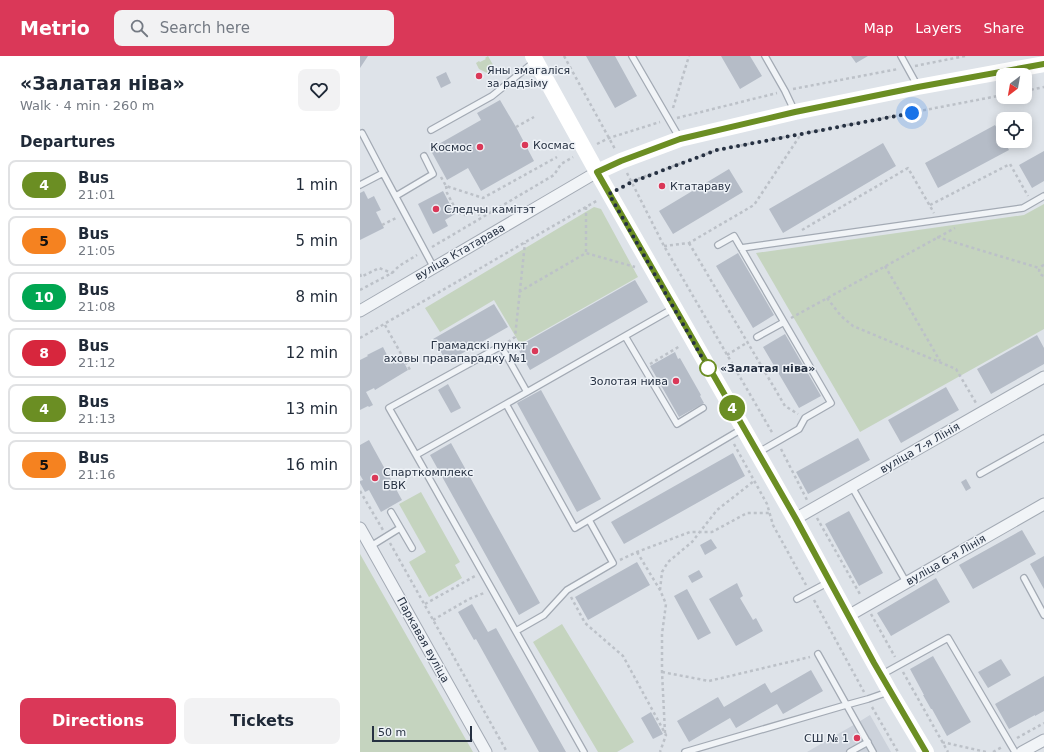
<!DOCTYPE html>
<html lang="en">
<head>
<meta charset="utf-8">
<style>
	:root { --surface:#fff; --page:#f2f2f3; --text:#1f2937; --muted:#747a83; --line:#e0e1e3; --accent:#da3858 }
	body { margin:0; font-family:"DejaVu Sans",sans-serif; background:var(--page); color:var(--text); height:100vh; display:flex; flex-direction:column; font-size:15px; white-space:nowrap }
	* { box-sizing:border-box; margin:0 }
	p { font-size:13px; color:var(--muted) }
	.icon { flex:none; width:22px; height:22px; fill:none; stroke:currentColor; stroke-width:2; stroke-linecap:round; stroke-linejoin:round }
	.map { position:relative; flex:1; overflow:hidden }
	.sheet { display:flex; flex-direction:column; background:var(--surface); width:360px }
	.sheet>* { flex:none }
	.badge { padding:0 8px; border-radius:13px; font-size:14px; line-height:26px }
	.needle { width:26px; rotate:211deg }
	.tools { position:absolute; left:636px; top:12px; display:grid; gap:8px }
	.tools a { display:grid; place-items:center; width:36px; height:36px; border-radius:8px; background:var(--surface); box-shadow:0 2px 10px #0003; font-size:20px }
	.scale { position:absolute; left:12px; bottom:10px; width:100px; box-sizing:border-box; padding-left:4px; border:2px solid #263142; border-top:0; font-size:11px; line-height:14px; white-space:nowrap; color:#263142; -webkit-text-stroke:3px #eef2f7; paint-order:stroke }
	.you { position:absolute; width:20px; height:20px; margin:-10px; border:3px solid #fff; border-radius:50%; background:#1a73e8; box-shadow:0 0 0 6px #1a73e833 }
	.map>.badge { position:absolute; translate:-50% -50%; box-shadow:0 0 0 2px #fff }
	h2 { padding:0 20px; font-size:15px; line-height:36px }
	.round { display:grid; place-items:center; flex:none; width:42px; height:42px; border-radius:8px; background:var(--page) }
	.headline { display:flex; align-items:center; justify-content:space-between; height:68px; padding:0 20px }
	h1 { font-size:19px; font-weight:600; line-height:30px }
	.primary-button { display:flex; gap:8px; margin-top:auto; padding:8px 20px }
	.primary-button a { flex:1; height:46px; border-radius:8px; background:var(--accent); color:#fff; font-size:16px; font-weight:600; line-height:46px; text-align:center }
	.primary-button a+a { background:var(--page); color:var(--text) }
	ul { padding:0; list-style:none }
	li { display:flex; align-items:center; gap:12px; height:50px; margin:0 8px 6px; padding:0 12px; border:2px solid var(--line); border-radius:8px }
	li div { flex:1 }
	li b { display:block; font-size:15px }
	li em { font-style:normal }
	li .badge { min-width:44px; font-weight:700; text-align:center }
	header { display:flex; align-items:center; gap:24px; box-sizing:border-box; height:56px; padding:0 20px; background:var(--accent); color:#fff }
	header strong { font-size:19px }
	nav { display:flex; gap:22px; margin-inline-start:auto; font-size:14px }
	.search { width:280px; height:36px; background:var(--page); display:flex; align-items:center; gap:10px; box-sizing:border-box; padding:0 14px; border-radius:8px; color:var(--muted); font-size:15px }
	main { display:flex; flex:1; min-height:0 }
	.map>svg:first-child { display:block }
	.built { fill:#ccd2db }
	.green { fill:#c5d4bf }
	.building { fill:#b5bcc7 }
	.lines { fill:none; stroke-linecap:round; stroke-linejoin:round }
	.lane-casing { stroke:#a3aab4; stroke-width:8 }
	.street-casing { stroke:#a3aab4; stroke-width:13 }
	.path { stroke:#bcc1c8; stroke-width:2.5; stroke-dasharray:3 3; stroke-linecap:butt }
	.lane { stroke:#f1f4f7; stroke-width:5.5 }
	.street { stroke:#f1f4f7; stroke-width:11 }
	.secondary { stroke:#fff; stroke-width:16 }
	.line-casing { stroke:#fff; stroke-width:9 }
	.line { stroke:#6b8e23; stroke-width:6 }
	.walk { stroke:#263142; stroke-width:4; stroke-dasharray:0 7.2 }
	.poi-dot { fill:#da3858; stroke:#eef2f7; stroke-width:1.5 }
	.stop-dot { fill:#fff; stroke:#6b8e23; stroke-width:2 }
	.labels { text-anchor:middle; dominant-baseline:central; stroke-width:3; stroke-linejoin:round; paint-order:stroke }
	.poi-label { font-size:11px; fill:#263142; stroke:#eef2f7; text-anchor:start }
	.street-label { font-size:11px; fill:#263142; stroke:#eef2f7 }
	.stop-label { font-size:11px; font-weight:bold; fill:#263142; stroke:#eef2f7; text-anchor:start }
</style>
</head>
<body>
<header>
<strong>Metrio</strong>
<div class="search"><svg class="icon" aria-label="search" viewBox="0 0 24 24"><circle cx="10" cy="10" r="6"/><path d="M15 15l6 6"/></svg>Search here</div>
<nav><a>Map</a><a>Layers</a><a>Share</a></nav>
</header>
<main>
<section class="sheet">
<div class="headline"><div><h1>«Залатая ніва»</h1><p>Walk · 4 min · 260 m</p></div><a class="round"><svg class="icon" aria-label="heart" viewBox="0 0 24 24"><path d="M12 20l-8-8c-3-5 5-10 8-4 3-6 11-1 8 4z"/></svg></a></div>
<h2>Departures</h2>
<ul>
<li><span class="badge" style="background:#6b8e23;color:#fff">4</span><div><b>Bus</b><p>21:01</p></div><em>1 min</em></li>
<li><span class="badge" style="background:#f58220;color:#111">5</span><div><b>Bus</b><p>21:05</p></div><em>5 min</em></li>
<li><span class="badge" style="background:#00a651;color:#fff">10</span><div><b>Bus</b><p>21:08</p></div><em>8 min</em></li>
<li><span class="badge" style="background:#d7263d;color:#fff">8</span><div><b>Bus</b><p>21:12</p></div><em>12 min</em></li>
<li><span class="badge" style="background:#6b8e23;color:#fff">4</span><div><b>Bus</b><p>21:13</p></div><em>13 min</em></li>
<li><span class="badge" style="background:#f58220;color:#111">5</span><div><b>Bus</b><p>21:16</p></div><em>16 min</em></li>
</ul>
<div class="primary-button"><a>Directions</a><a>Tickets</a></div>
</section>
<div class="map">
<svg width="684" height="696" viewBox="0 0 684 696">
	<rect width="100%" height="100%" fill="#dee3e9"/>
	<path class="built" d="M 510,659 L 531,696 L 447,696 L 497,667 Z"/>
	<path class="green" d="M 128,0 L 136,14 L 131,19 L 119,13 L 116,7 L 119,5 L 120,6 L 126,3 L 125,2 Z
		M 684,148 L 684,273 L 500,376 L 396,197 L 664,159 Z
		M 234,151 L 241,153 L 278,221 L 160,288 L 134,244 L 80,276 L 65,252 Z
		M 61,436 L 100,506 L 95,509 L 102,522 L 69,541 L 49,506 L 66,496 L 39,448 Z
		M 0,498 L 113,696 L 0,696 Z
		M 202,568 L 274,686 L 257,696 L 238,696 L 173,586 Z"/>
	<path class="building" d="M 0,0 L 8,0 L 0,12 Z
		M 226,0 L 255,0 L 277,40 L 255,52 Z
		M 361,0 L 390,0 L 402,20 L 380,33 Z
		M 491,0 L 508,0 L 496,7 Z
		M 86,16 L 91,27 L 81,32 L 76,21 Z
		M 140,44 L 156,71 L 174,105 L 121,135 L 108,112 L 87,124 L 70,93 L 121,64 L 117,57 Z
		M 635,69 L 643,83 L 643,85 L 644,85 L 649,94 L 578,132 L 565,107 Z
		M 523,87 L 536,110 L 423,177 L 409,153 Z
		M 684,95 L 684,125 L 672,132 L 659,109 Z
		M 369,113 L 383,136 L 313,178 L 299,155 Z
		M 4,135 L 8,143 L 14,140 L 21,154 L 16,156 L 24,172 L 0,184 L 0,137 Z
		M 83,135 L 95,158 L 85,164 L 88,170 L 73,178 L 58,148 Z
		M 378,197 L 414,259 L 393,272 L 356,210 Z
		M 275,224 L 288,246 L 170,314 L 157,291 Z
		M 134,248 L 148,271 L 87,306 L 73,283 Z
		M 425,278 L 461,340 L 439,352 L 403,291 Z
		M 677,279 L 684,292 L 684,308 L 631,338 L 617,313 Z
		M 23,291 L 29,303 L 36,299 L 37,303 L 41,301 L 48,314 L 15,334 L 14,332 L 6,336 L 13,349 L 9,351 L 8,350 L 0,354 L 0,304 L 8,300 L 7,299 Z
		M 315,296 L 318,303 L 320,302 L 341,339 L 340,340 L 344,347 L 319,361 L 290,310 Z
		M 88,328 L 101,352 L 91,357 L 78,334 Z
		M 586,331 L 599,354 L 541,387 L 528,364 Z
		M 181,334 L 241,443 L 217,456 L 157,347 Z
		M 498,382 L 510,404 L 448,438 L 436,416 Z
		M 9,384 L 42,444 L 21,456 L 9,434 L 5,436 L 0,427 L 0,425 L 3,424 L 0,419 L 0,389 Z
		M 91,387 L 180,547 L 159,559 L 70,399 Z
		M 373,397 L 385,420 L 264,488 L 251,466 Z
		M 606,423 L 611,432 L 606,435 L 601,426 Z
		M 489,455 L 523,517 L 499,530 L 465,468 Z
		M 662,474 L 676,498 L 613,533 L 599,509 Z
		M 351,483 L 357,492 L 345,499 L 340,489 Z
		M 684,500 L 684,533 L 670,508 Z
		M 277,506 L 290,529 L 228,564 L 215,541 Z
		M 339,514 L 343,521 L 332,527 L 328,520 Z
		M 576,522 L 590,546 L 531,580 L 517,557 Z
		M 377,527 L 383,540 L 380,542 L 393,564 L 396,562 L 403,575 L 376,590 L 349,543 Z
		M 327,533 L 351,577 L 338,584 L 314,540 Z
		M 112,548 L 128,576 L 136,572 L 206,696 L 179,696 L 116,583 L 114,584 L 98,556 Z
		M 573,600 L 611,666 L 587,680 L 572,653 L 571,653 L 563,639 L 564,639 L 550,613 Z
		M 641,603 L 651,619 L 628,632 L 618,616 Z
		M 451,614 L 463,635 L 423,658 L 417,648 L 376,672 L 370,662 L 329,686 L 317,665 L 358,641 L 364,651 L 405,627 L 411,637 Z
		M 684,620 L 684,655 L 675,660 L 675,659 L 649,673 L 635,648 Z
		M 291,656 L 303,678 L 293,683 L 281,662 Z"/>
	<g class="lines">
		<defs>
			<path id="lane" d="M 272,0 L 319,81
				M 405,0 L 425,35 L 434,54
				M 541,0 L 557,29
				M 71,74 L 132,40 L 174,6
				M 2,77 L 23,117
				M 0,129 L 23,117 L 74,212
				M 36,140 L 73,118 L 64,100
				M 358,189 L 374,180 L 471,347 L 445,362 L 439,373 L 399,396
				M 381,192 L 663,152 L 684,140
				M 314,252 L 146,348 L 215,472 L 382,373
				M 265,280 L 317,368 L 343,352
				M 397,281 L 424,266
				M 146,348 L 56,399 L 224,696
				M 56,399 L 29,352 L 141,290 L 167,336
				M 620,418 L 684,382
				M 492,431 L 546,526
				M 31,456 L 52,492
				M 11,490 L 40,472
				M 664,522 L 684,559
				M 437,543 L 467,527
				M 156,575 L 184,559 L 207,534 L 253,507 L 229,464
				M 458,598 L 513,696
				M 521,619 L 588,582 L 655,696
				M 325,696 L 486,649 L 508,643 L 528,636
				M 490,696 L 508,686"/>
			<path id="street" d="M 0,255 L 237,116
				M 435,463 L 684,321
				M 0,472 L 126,696
				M 488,560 L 684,448
				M 662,696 L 684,684"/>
		</defs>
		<use href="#lane" class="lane-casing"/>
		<use href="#street" class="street-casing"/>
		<path class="path" d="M 204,0 L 255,93
			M 555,10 L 605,0
			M 433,33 L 538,13
			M 665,35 L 684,31
			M 313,52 L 329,0
			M 317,62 L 417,37
			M 156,71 L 174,61
			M 237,88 L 249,82 L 300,66
			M 267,117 L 304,190 L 413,378
			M 81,121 L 86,130 L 123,142 L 197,101
			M 86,130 L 87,137 L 97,156 L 105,159 L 116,153 L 121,162
			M 262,131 L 272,125 L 357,94 L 643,39
			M 570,149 L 650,108 L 668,140
			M 226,151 L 226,197
			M 22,169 L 38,161
			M 442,174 L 548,112 L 574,157
			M 577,181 L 679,212
			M 329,187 L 425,350 L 438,358
			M 304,190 L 329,187 L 394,149 L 441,78
			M 72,191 L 194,119 L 201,108 L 213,101
			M 684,209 C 678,211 677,218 684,220
			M 525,210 L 580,305
			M 0,218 L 1,221 L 19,212 L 32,217
			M 0,234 L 32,217 L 39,210 L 57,199
			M 159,236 L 226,197 L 275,211
			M 467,242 L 481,260 L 493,270 L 596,313 L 616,347
			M 431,262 L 595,172
			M 25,269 L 50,314
			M 0,282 L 238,144
			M 148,286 L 155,281 L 165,187
			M 367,299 L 388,286
			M 290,308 L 320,290
			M 374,388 L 407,448 L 413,469 L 446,529
			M 421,393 L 447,444
			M 0,435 L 23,474
			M 457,462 L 501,540
			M 30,487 L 147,696
			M 277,496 L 300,534 L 306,548 L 302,578 L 302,616 L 305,677
			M 260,504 L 277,496 L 330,476 L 352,476 L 387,457 L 410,457
			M 300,534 L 302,516 L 308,506 L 332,486 L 357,454 L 394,425
			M 211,541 L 225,567 L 263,600 L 306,679 L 300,696
			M 454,544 L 504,636
			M 65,548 L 115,520
			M 511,558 L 535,601
			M 73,564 L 109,543 L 124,537
			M 302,616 L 349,625 L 450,601
			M 543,616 L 588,696
			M 512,651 L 538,696
			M 657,682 L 684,667
			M 582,686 L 626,696
			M 633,696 L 642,691"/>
		<use href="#lane" class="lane"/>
		<use href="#street" class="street"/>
		<path class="secondary" d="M 173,0 L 237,116 L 435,463 L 488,560 L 530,636 L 566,696
			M 237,116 L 261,105 L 320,83 L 435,56 L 558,31 L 684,8"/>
	</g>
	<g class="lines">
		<defs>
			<path id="line" d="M 566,696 L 514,607 L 436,463 L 237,116 L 261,105 L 320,83 L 435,56 L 558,31 L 684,8"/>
		</defs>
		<use href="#line" class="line-casing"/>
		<use href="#line" class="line"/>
		<path class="walk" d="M 348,312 L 249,138 L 272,126 L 357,94 L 552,57"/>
	</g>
	<g class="poi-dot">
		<circle cx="119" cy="20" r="4"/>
		<circle cx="165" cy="89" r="4"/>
		<circle cx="120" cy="91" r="4"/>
		<circle cx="302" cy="130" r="4"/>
		<circle cx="76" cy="153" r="4"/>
		<circle cx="175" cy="295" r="4"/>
		<circle cx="316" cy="325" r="4"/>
		<circle cx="15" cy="422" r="4"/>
		<circle cx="497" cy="682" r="4"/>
	</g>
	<circle class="stop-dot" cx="348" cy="312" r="8"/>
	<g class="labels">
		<g class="poi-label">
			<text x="127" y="14">Яны змагаліся<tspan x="127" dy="13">за радзіму</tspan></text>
			<text x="173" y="89">Космас</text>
			<text x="112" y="91" text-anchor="end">Космос</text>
			<text x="310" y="130">Ктатараву</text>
			<text x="84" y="153">Следчы камітэт</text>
			<text x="167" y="289" text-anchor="end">Грамадскі пункт<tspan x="167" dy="13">аховы правапарадку №1</tspan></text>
			<text x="308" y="325" text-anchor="end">Золотая нива</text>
			<text x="23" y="416">Спарткомплекс<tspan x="23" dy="13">БВК</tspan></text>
			<text x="489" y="682" text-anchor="end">СШ № 1</text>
		</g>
		<g class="street-label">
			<text transform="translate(100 196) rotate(-30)">вуліца Ктатарава</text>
			<text transform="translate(560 392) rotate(-30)">вуліца 7-я Лінія</text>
			<text transform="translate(586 504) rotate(-30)">вуліца 6-я Лінія</text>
			<text transform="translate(63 584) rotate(61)">Паркавая вуліца</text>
		</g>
		<g class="stop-label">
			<text x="360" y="312">«Залатая ніва»</text>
		</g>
	</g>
</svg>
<div class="tools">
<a><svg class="needle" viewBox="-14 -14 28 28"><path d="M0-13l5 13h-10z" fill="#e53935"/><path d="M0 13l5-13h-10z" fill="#747a83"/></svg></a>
<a><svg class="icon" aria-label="locate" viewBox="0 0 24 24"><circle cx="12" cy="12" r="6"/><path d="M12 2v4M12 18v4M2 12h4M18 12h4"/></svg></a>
</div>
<div class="scale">50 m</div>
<div class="you" style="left:552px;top:57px"></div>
<b class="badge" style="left:372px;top:352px;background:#6b8e23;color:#fff">4</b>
</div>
</main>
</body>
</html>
